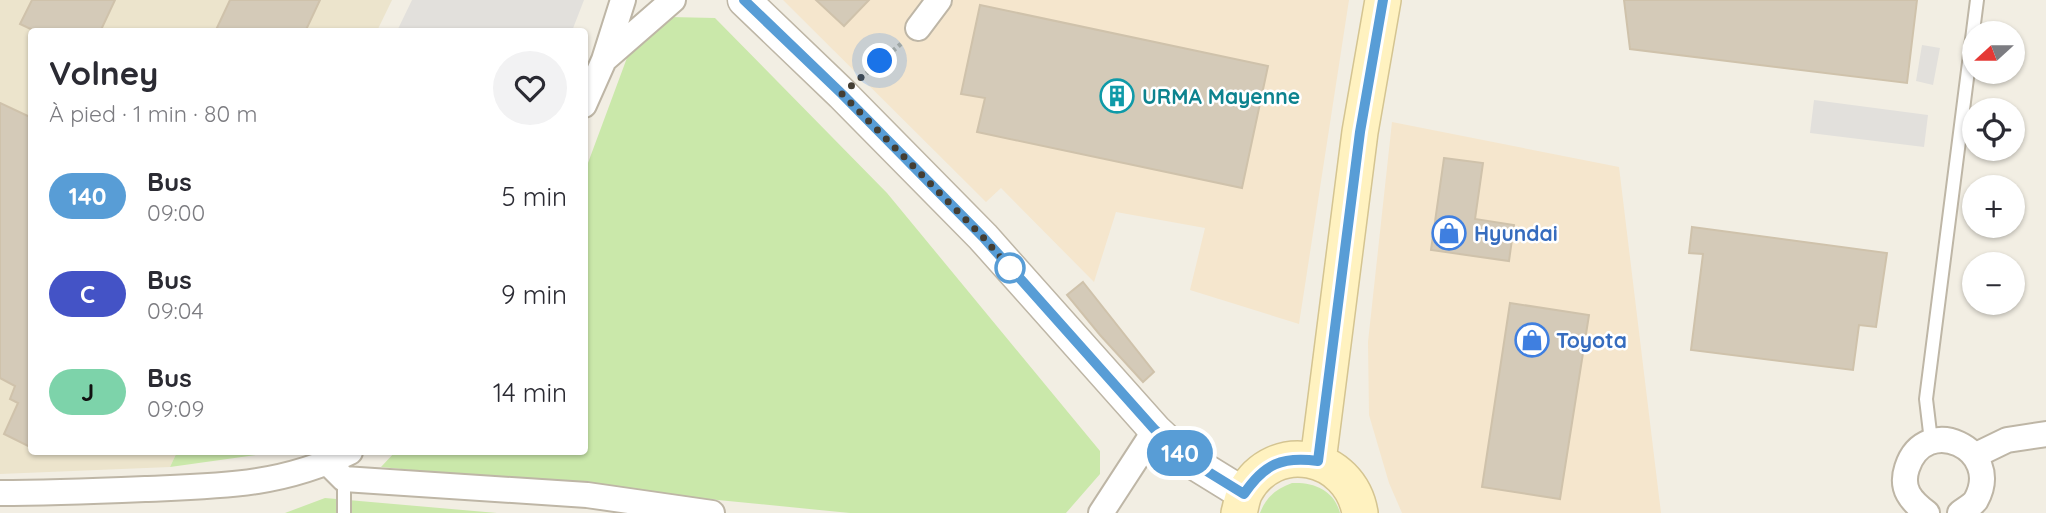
<!DOCTYPE html>
<html lang="fr">
<head>
<meta charset="utf-8">
<style>
	:root { --surface:#fff; --page:#f2f2f3; --text:#2b2b33; --muted:#7c7c81 }
	body { margin:0; font-family:Quicksand,sans-serif; background:var(--page); color:var(--text); height:100vh; display:flex; flex-direction:column; font-size:26px; white-space:nowrap }
	* { box-sizing:border-box; margin:0 }
	p { font-size:23px; color:var(--muted) }
	.icon { flex:none; width:38px; height:38px; fill:none; stroke:currentColor; stroke-width:2; stroke-linecap:round; stroke-linejoin:round }
	.map { position:relative; flex:1; overflow:hidden }
	.details { position:absolute; left:28px; top:28px; width:560px; height:427px; display:flex; flex-direction:column; background:var(--surface); border-radius:7px; box-shadow:0 2px 5px #0004 }
	.details>* { flex:none }
	.badge { padding:0 14px; border-radius:23px; font-size:24px; line-height:46px }
	.needle { width:46px; rotate:249deg }
	.tools { position:absolute; left:1962px; top:21px; display:grid; gap:14px }
	.tools a { display:grid; place-items:center; width:63px; height:63px; border-radius:50%; background:var(--surface); box-shadow:0 2px 5px #0004; font-size:35px }
	.you { position:absolute; width:35px; height:35px; margin:-18px; border:5px solid #fff; border-radius:50%; background:#1a73e8; box-shadow:0 0 0 10px #1a73e833 }
	.map>.badge { position:absolute; translate:-50% -50%; box-shadow:0 0 0 4px #fff }
	.round { display:grid; place-items:center; flex:none; width:74px; height:74px; border-radius:37px; background:var(--page) }
	.overview { display:flex; align-items:center; justify-content:space-between; height:119px; padding:0 21px }
	h1 { font-size:33px; font-weight:700; line-height:52px }
	ul { padding:0; list-style:none }
	li { display:flex; align-items:center; gap:21px; height:98px; padding:0 21px }
	li div { flex:1 }
	li b { display:block; font-size:26px }
	li em { font-style:normal }
	li .badge { min-width:77px; font-weight:700; text-align:center }
	.map>svg:first-child { display:block }
	.commercial { fill:#f5e6cd }
	.education { fill:#ece4cc }
	.green { fill:#cae8aa }
	.parking { fill:#e2e0dc }
	.building { fill:#d4cab8; stroke:#cfc2ab; stroke-width:2 }
	.lines { fill:none; stroke-linecap:round; stroke-linejoin:round }
	.service-casing { stroke:#beb6a6; stroke-width:16 }
	.minor-casing { stroke:#beb6a6; stroke-width:28 }
	.tertiary-casing { stroke:#beb6a6; stroke-width:35 }
	.secondary-casing { stroke:#d4c491; stroke-width:38 }
	.path { stroke:#c0b396; stroke-width:4.5; stroke-dasharray:3.5 3.5; stroke-linecap:butt }
	.service { stroke:#fff; stroke-width:12 }
	.minor { stroke:#fff; stroke-width:24 }
	.tertiary { stroke:#fff; stroke-width:32 }
	.secondary { stroke:#fff2c0; stroke-width:35 }
	.line-casing { stroke:#fff; stroke-width:16 }
	.line { stroke:#589dd6; stroke-width:10 }
	.walk { stroke:#443e33; stroke-width:7; stroke-dasharray:0 12.6 }
	.stop-dot { fill:#fff; stroke:#589dd6; stroke-width:3.5 }
	.labels { text-anchor:middle; dominant-baseline:central; stroke-width:5; stroke-linejoin:round; paint-order:stroke }
	.culture-label { font-size:21px; font-weight:bold; fill:#0d838f; stroke:#fff; text-anchor:start }
	.shop-label { font-size:21px; font-weight:bold; fill:#366cbe; stroke:#fff; text-anchor:start }
</style>
</head>
<body>
<div class="map">
<svg width="2046" height="513" viewBox="0 0 2046 513">
	<rect width="100%" height="100%" fill="#f2eee3"/>
	<path class="commercial" d="M 783,0 L 1349,0 L 1299,324 L 1190,290 L 1205,228 L 1116,212 L 1094,282 L 1001,188 L 986,202 Z
		M 1392,122 L 1619,167 L 1661,513 L 1402,513 L 1389,483 L 1369,415 L 1368,342 Z"/>
	<path class="education" d="M 0,0 L 392,0 L 377,31 L 32,32 L 32,452 L 177,452 L 170,467 L 0,474 Z"/>
	<path class="green" d="M 670,17 L 715,18 L 887,193 L 1100,451 L 1100,474 L 1066,513 L 850,513 L 381,467 L 395,452 L 584,452 L 585,171 L 631,47 Z
		M 177,452 L 277,452 L 170,467 Z
		M 1292,483 C 1314,482 1334,490 1340,513 L 1260,513 C 1266,497 1276,489 1292,483 Z
		M 325,498 L 497,513 L 285,513 Z"/>
	<path class="parking" d="M 412,0 L 584,0 L 572,31 L 397,31 Z
		M 1922,45 L 1940,48 L 1933,85 L 1916,81 Z
		M 1814,100 L 1928,115 L 1924,147 L 1810,133 Z"/>
	<path class="building" d="M 32,0 L 115,0 L 100,32 L 37,32 L 20,24 Z
		M 230,0 L 320,0 L 305,32 L 215,32 Z
		M 816,0 L 869,0 L 844,26 Z
		M 1624,0 L 1917,0 L 1907,83 L 1630,49 Z
		M 980,5 L 1268,66 L 1242,188 L 977,132 L 985,98 L 961,94 Z
		M 0,103 L 32,118 L 32,448 L 4,434 L 18,403 L 10,399 L 15,386 L 0,378 Z
		M 1444,158 L 1483,163 L 1475,219 L 1514,225 L 1509,261 L 1431,250 Z
		M 1692,227 L 1887,253 L 1876,327 L 1859,325 L 1853,370 L 1691,350 L 1703,254 L 1689,253 Z
		M 1083,282 L 1154,372 L 1143,382 L 1100,335 L 1067,295 Z
		M 1510,303 L 1589,315 L 1560,499 L 1482,487 Z"/>
	<g class="lines">
		<defs>
			<path id="service" d="M 1931,441 L 1926,399 L 1977,0
				M 344,513 L 344,479"/>
			<path id="minor" d="M 918,28 L 939,0
				M 604,60 L 673,0
				M 584,105 L 604,60 L 623,0
				M 1976,455 L 2007,440 L 2046,434
				M 328,463 L 344,479 L 587,495 L 712,513
				M 0,493 C 49,493 97,491 145,489 C 220,486 281,486 350,452
				M 1101,513 L 1155,430
				M 1927,513 C 1911,501 1900,489 1907,468 C 1925,412 2004,449 1976,500 C 1973,505 1965,509 1960,513"/>
			<path id="tertiary" d="M 744,0 L 842,94 L 983,237 L 1155,430 L 1184,457 L 1244,494"/>
			<path id="secondary" d="M 1318,461 L 1360,132 L 1383,0
				M 1239,513 C 1241,506 1242,498 1245,492 C 1274,438 1350,454 1360,513"/>
		</defs>
		<use href="#service" class="service-casing"/>
		<use href="#minor" class="minor-casing"/>
		<use href="#tertiary" class="tertiary-casing"/>
		<use href="#secondary" class="secondary-casing"/>
		<path class="path" d="M 861,78 L 902,43"/>
		<use href="#service" class="service"/>
		<use href="#minor" class="minor"/>
		<use href="#tertiary" class="tertiary"/>
		<use href="#secondary" class="secondary"/>
	</g>
	<g class="lines">
		<defs>
			<path id="line" d="M 744,0 L 842,94 L 983,237 L 1155,430 L 1184,457 L 1244,494 C 1264,464 1282,456 1318,461 L 1360,132 L 1383,0"/>
		</defs>
		<use href="#line" class="line-casing"/>
		<use href="#line" class="line"/>
		<path class="walk" d="M 880,61 L 842,94 L 983,237 L 1010,268"/>
	</g>
	<defs>
		<symbol id="building-ring" viewBox="-11 -11 22 22"><circle r="9.5" fill="#fff" stroke="#0f9aa8" stroke-width="1.5"/><path d="M-4-6H4V6H1V3H-1V6H-4ZM-2.5-4.3h1.7v1.8h-1.7ZM.8-4.3h1.7v1.8H.8ZM-2.5-1h1.7V.8h-1.7ZM.8-1h1.7V.8H.8Z" fill="#0f9aa8"/></symbol>
		<symbol id="shop-ring" viewBox="-11 -11 22 22"><circle r="9.5" fill="#fff" stroke="#3f7fe0" stroke-width="1.5"/><path d="M-5-2.5h2.3a2.7 3.5 0 0 1 5.4 0H5L5.5 6h-11ZM-1.5-2.5h3a1.5 2.3 0 0 0-3 0Z" fill="#3f7fe0"/></symbol>
	</defs>
	<g fill-rule="evenodd">
		<use href="#building-ring" x="1098" y="77" width="38" height="38"/>
		<use href="#shop-ring" x="1430" y="214" width="38" height="38"/>
		<use href="#shop-ring" x="1513" y="321" width="38" height="38"/>
	</g>
	<circle class="stop-dot" cx="1010" cy="268" r="14"/>
	<g class="labels">
		<g class="culture-label">
			<text x="1142" y="96">URMA Mayenne</text>
		</g>
		<g class="shop-label">
			<text x="1474" y="233">Hyundai</text>
			<text x="1556" y="340">Toyota</text>
		</g>
	</g>
</svg>
<div class="tools">
<a><svg class="needle" viewBox="-14 -14 28 28"><path d="M0-13l5 13h-10z" fill="#e53935"/><path d="M0 13l5-13h-10z" fill="#7c7c81"/></svg></a>
<a><svg class="icon" aria-label="locate" viewBox="0 0 24 24"><circle cx="12" cy="12" r="6"/><path d="M12 2v4M12 18v4M2 12h4M18 12h4"/></svg></a>
<a>+</a>
<a>−</a>
</div>
<div class="you" style="left:880px;top:61px"></div>
<b class="badge" style="left:1180px;top:453px;background:#589dd6;color:#fff">140</b>
<section class="details">
<div class="overview"><div><h1>Volney</h1><p>À pied · 1 min · 80 m</p></div><a class="round"><svg class="icon" aria-label="heart" viewBox="0 0 24 24"><path d="M12 20l-8-8c-3-5 5-10 8-4 3-6 11-1 8 4z"/></svg></a></div>
<ul>
<li><span class="badge" style="background:#589dd6;color:#fff">140</span><div><b>Bus</b><p>09:00</p></div><em>5 min</em></li>
<li><span class="badge" style="background:#4453c6;color:#fff">C</span><div><b>Bus</b><p>09:04</p></div><em>9 min</em></li>
<li><span class="badge" style="background:#7dd3aa;color:#111">J</span><div><b>Bus</b><p>09:09</p></div><em>14 min</em></li>
</ul>
</section>
</div>
</body>
</html>
